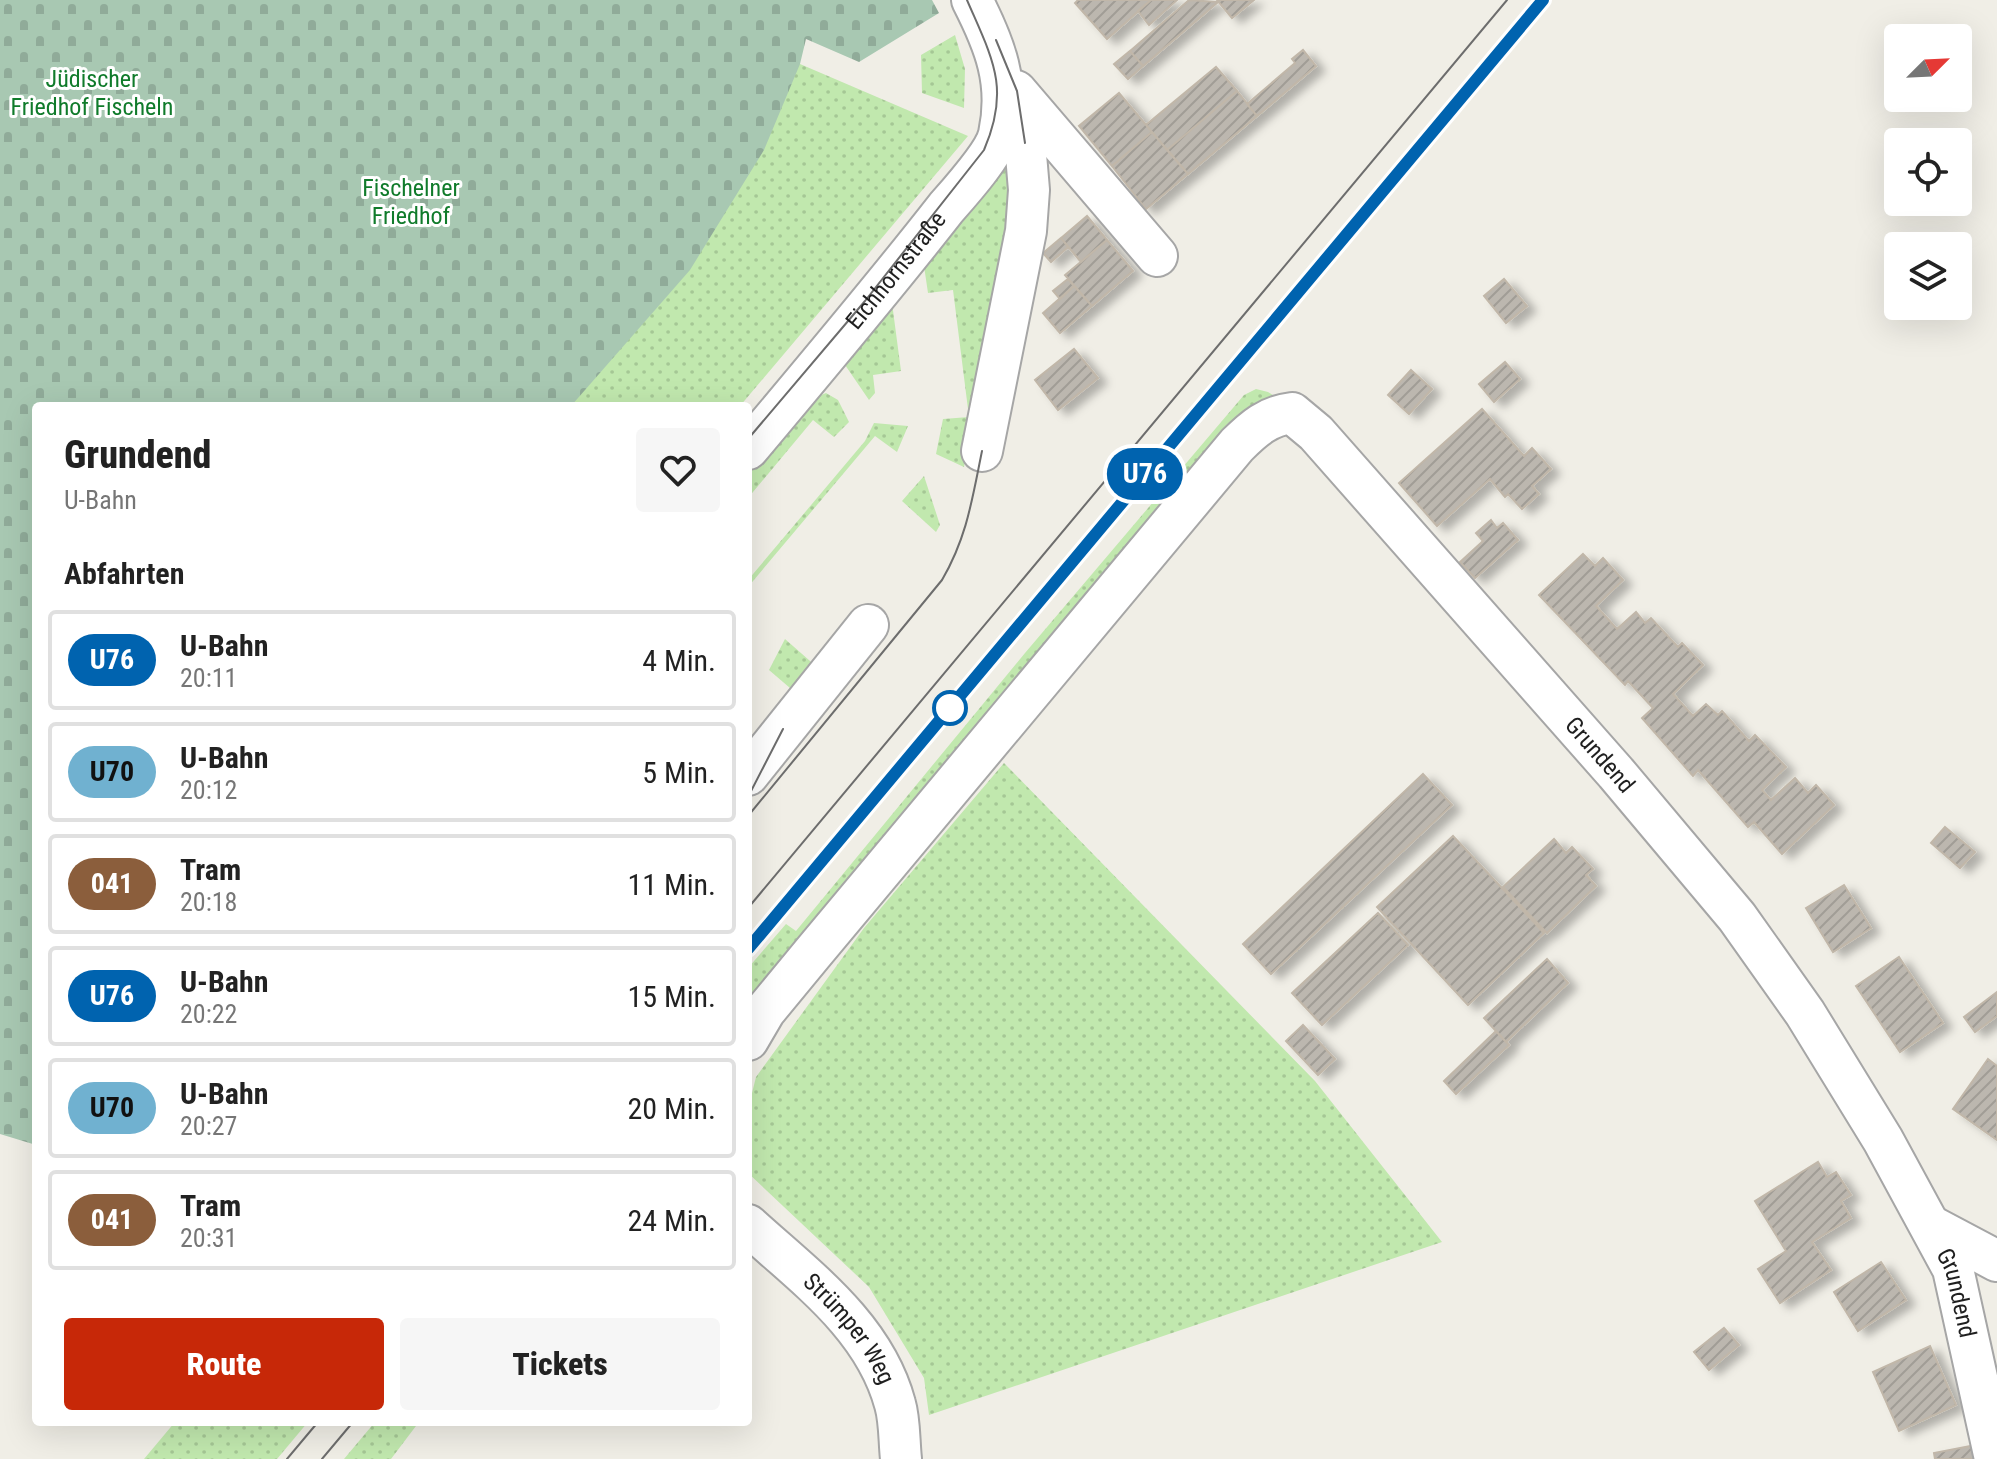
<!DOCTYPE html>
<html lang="de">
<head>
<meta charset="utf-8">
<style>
	:root { --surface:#fff; --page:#f6f6f6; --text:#222; --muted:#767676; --line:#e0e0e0; --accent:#c72808 }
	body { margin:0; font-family:"Roboto Condensed",sans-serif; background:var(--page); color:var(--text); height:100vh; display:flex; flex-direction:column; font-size:30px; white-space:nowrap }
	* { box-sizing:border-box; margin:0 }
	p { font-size:26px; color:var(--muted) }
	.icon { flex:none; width:44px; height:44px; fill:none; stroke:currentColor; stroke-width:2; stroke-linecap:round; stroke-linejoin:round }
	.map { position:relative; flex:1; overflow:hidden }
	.drawer { position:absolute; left:32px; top:402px; width:720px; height:1024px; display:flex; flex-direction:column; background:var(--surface); border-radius:8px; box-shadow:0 8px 32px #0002 }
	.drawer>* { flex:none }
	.badge { padding:0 16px; border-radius:26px; font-size:28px; line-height:52px }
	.needle { width:52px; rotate:66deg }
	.fabs { position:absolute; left:1884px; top:24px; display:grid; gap:16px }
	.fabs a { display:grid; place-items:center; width:88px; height:88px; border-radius:8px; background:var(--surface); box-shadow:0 8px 32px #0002; font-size:40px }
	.map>.badge { position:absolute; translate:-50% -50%; box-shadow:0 0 0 4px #fff }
	h2 { padding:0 32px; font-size:30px; line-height:72px }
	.round { display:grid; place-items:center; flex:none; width:84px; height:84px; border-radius:8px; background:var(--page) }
	.head { display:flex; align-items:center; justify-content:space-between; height:136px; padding:0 32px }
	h1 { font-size:38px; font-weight:800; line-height:60px }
	.cta { display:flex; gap:16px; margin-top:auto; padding:16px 32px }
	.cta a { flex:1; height:92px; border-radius:8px; background:var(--accent); color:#fff; font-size:32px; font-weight:800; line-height:92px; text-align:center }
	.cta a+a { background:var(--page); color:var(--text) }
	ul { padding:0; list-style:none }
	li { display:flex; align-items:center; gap:24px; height:100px; margin:0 16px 12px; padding:0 16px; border:4px solid var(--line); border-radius:8px }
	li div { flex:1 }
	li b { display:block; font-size:30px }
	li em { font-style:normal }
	li .badge { min-width:88px; font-weight:700; text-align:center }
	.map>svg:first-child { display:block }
	.grass { fill:url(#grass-dots) }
	.cemetery { fill:url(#cemetery-stones) }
	.building { fill:url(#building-hatch); stroke:#c1b7a9; stroke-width:2; filter:url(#shadow) }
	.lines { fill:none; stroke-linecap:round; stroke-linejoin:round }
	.minor-casing { stroke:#a6a6a6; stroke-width:44 }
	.minor { stroke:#fff; stroke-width:40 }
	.tram { stroke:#6d6d6d; stroke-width:2 }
	.line-casing { stroke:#fff; stroke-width:18 }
	.line { stroke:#0063af; stroke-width:12 }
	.stop-dot { fill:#fff; stroke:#0063af; stroke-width:4 }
	.labels { text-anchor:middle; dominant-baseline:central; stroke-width:6; stroke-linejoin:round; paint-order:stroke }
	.park-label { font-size:24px; fill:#107b2b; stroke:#fff }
	.street-label { font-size:24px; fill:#1f1f1f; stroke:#fff }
</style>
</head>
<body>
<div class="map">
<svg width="1997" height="1459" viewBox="0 0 1997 1459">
	<defs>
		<pattern id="grass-dots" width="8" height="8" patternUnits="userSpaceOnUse" patternTransform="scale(2)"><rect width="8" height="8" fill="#c1e8ae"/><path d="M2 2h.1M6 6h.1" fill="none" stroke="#a5c795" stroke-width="1.8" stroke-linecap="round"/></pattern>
		<pattern id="cemetery-stones" width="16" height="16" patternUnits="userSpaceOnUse" patternTransform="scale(2)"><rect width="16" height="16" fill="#a8c8b2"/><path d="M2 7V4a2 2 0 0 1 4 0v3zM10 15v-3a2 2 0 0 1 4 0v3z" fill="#90ab99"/></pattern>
		<pattern id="building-hatch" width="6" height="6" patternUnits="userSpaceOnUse" patternTransform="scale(2)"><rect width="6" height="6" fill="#bcb7af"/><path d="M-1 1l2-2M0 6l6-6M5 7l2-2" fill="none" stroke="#a19d96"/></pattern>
		<filter id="shadow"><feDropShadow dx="9" dy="5" stdDeviation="4" flood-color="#0004"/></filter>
	</defs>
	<rect width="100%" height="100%" fill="#f0eee6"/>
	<path class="grass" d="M 955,35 L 965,69 L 964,108 L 922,93 L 921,55 Z
		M 723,53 L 800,64 L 968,136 L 740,406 L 520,406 Z
		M 1008,163 L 1019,164 L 964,467 L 936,454 L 943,419 L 969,417 L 953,290 L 928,293 L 924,266 Z
		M 892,303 L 901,371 L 873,375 L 875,393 L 869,400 L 843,362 Z
		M 1256,389 L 1268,392 L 1279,399 L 748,1010 L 748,968 L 786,924 L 796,931 L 1025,653 L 1244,395 Z
		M 826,393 L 838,400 L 849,422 L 834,437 L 813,420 L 748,498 L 748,474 L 810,400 Z
		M 874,423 L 908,426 L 897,452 L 875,436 L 748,587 L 748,580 L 865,441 Z
		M 924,476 L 940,525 L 936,532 L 902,501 Z
		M 785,639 L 818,668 L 797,694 L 769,670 Z
		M 1004,763 L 1315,1081 L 1442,1242 L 929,1415 L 924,1378 L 869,1287 L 748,1173 L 748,1109 L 756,1077 L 864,928 Z
		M 175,1422 L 308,1422 L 277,1459 L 144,1459 Z
		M 375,1422 L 419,1422 L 391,1459 L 344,1459 Z"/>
	<path class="cemetery" d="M 0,0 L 932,0 L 939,13 L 859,62 L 806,39 L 800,64 L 764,150 L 690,270 L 571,406 L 36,406 L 36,1145 L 0,1134 Z"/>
	<path class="building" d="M 1078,0 L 1151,0 L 1107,39 L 1075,3 Z
		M 1151,0 L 1177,0 L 1149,25 L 1138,11 Z
		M 1189,0 L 1218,2 L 1143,66 L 1130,51 Z
		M 1217,0 L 1254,0 L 1232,18 Z
		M 1303,50 L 1316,66 L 1257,116 L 1247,104 L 1295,63 L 1292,59 Z
		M 1130,51 L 1143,66 L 1128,79 L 1114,64 Z
		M 1216,67 L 1237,91 L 1167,150 L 1146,125 Z
		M 1237,91 L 1257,116 L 1188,174 L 1167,150 Z
		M 1119,93 L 1152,132 L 1112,166 L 1079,126 Z
		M 1152,132 L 1188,174 L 1146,209 L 1112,166 Z
		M 1087,216 L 1107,240 L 1081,262 L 1061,238 Z
		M 1061,238 L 1068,247 L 1051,262 L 1043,253 Z
		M 1107,240 L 1133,271 L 1092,306 L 1065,275 Z
		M 1068,279 L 1074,286 L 1060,299 L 1053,291 Z
		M 1504,279 L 1527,306 L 1506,323 L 1484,296 Z
		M 1074,286 L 1092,306 L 1060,333 L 1043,313 Z
		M 1074,349 L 1098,378 L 1058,410 L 1035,380 Z
		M 1505,362 L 1520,379 L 1494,402 L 1479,384 Z
		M 1411,370 L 1432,389 L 1409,414 L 1388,395 Z
		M 1482,409 L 1524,456 L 1532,448 L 1551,469 L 1532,486 L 1539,494 L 1522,509 L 1508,494 L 1505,497 L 1490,479 L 1437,526 L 1399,483 Z
		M 1491,520 L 1497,528 L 1503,523 L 1518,540 L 1475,578 L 1460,562 L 1483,541 L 1476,533 Z
		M 1583,554 L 1595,566 L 1603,558 L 1623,580 L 1596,606 L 1617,629 L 1636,612 L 1645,623 L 1651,618 L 1678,647 L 1682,643 L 1703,665 L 1673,694 L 1693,716 L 1706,704 L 1718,715 L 1722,711 L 1749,741 L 1755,735 L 1786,767 L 1762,790 L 1771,800 L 1795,778 L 1808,793 L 1816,785 L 1834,805 L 1782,854 L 1754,822 L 1748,827 L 1698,770 L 1693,776 L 1642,718 L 1653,708 L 1628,681 L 1625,685 L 1539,595 Z
		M 1423,774 L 1452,805 L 1271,974 L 1243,944 Z
		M 1945,827 L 1975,852 L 1960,868 L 1931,843 Z
		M 1453,836 L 1544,933 L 1468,1005 L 1377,907 Z
		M 1554,839 L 1566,853 L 1572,847 L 1593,869 L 1586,875 L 1596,886 L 1547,933 L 1503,887 Z
		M 1844,885 L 1871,928 L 1833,952 L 1806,908 Z
		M 1378,913 L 1408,945 L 1322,1025 L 1292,993 Z
		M 1899,957 L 1943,1023 L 1900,1052 L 1856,986 Z
		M 1547,959 L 1568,983 L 1506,1042 L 1484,1018 Z
		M 1997,992 L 1997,1016 L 1975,1032 L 1964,1017 Z
		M 1303,1025 L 1335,1059 L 1318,1075 L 1286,1041 Z
		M 1496,1031 L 1509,1045 L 1456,1094 L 1444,1081 Z
		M 1988,1059 L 1997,1066 L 1997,1140 L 1953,1109 Z
		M 1818,1162 L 1827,1177 L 1836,1172 L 1851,1195 L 1841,1201 L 1851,1218 L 1812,1242 L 1831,1270 L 1780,1303 L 1758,1269 L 1786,1251 L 1755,1201 Z
		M 1881,1262 L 1906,1300 L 1858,1331 L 1834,1292 Z
		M 1724,1328 L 1739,1345 L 1709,1370 L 1694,1352 Z
		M 1930,1346 L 1956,1405 L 1899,1431 L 1873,1372 Z
		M 1981,1444 L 1984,1459 L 1935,1459 L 1934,1453 Z"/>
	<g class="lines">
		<defs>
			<g id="minor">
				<path d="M 1016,91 L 1157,256"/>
				<path id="s1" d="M 748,449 C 815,369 882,290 946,208 C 960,192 995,153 999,134 C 1010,83 995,45 972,0"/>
				<path d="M 982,451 L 1026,231 L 1029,190 L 1025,143 L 1009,95"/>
				<path d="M 748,775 L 868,625"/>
				<path id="s2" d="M 748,1040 L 765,1011 L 812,954 L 1237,445 C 1254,428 1268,416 1292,413 L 1316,433 L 1616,773 L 1737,917 L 1805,1013 L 1883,1140 L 1953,1269 L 1995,1459"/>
				<path id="s3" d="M 748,1225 C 805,1277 874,1326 895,1404 C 900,1421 899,1441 901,1459"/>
				<path d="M 1931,1226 L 1997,1261"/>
			</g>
		</defs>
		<use href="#minor" class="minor-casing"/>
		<use href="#minor" class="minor"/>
		<path class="tram" d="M 996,40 L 1017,91 L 1025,143
			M 748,439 L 865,301 L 984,150 C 1011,88 992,58 967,0
			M 748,797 L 783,729
			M 748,816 L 942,580 C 967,537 972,500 982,451
			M 748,908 L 1507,0
			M 748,949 L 1543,0
			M 287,1459 L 318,1422
			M 322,1459 L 353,1422"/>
	</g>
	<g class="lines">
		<defs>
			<path id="line" d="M 748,949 L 1543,0"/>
		</defs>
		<use href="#line" class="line-casing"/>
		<use href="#line" class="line"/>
	</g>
	<circle class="stop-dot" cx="950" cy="708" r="16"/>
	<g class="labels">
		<g class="park-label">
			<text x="92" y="79">Jüdischer<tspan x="92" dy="28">Friedhof Fischeln</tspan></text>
			<text x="411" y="188">Fischelner<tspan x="411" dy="28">Friedhof</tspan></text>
		</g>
		<g class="street-label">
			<text stroke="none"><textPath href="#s1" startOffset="232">Eichhornstraße</textPath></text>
			<text stroke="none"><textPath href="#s2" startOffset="1296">Grundend</textPath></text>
			<text stroke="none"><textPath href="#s2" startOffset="1946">Grundend</textPath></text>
			<text stroke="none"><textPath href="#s3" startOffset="146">Strümper Weg</textPath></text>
		</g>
	</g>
</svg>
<div class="fabs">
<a><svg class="needle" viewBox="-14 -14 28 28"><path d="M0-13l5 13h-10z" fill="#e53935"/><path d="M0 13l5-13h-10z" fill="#767676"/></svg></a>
<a><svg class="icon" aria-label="locate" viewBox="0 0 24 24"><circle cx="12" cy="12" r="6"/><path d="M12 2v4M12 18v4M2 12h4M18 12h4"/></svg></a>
<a><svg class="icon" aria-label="layers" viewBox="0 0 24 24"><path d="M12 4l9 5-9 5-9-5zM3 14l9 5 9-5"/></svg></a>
</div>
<b class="badge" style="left:1145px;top:474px;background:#0063af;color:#fff">U76</b>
<section class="drawer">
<div class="head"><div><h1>Grundend</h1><p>U-Bahn</p></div><a class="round"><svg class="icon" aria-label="heart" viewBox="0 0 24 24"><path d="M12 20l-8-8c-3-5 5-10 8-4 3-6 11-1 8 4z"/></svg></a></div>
<h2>Abfahrten</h2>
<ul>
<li><span class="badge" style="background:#0063af;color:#fff">U76</span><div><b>U-Bahn</b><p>20:11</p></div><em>4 Min.</em></li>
<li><span class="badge" style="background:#70b1d0;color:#111">U70</span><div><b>U-Bahn</b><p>20:12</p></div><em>5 Min.</em></li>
<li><span class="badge" style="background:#8b5e3c;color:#fff">041</span><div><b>Tram</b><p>20:18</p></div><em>11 Min.</em></li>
<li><span class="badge" style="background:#0063af;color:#fff">U76</span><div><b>U-Bahn</b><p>20:22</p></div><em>15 Min.</em></li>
<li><span class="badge" style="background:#70b1d0;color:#111">U70</span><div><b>U-Bahn</b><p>20:27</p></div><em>20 Min.</em></li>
<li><span class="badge" style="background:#8b5e3c;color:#fff">041</span><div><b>Tram</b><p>20:31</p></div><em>24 Min.</em></li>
</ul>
<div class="cta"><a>Route</a><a>Tickets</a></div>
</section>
</div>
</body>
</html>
